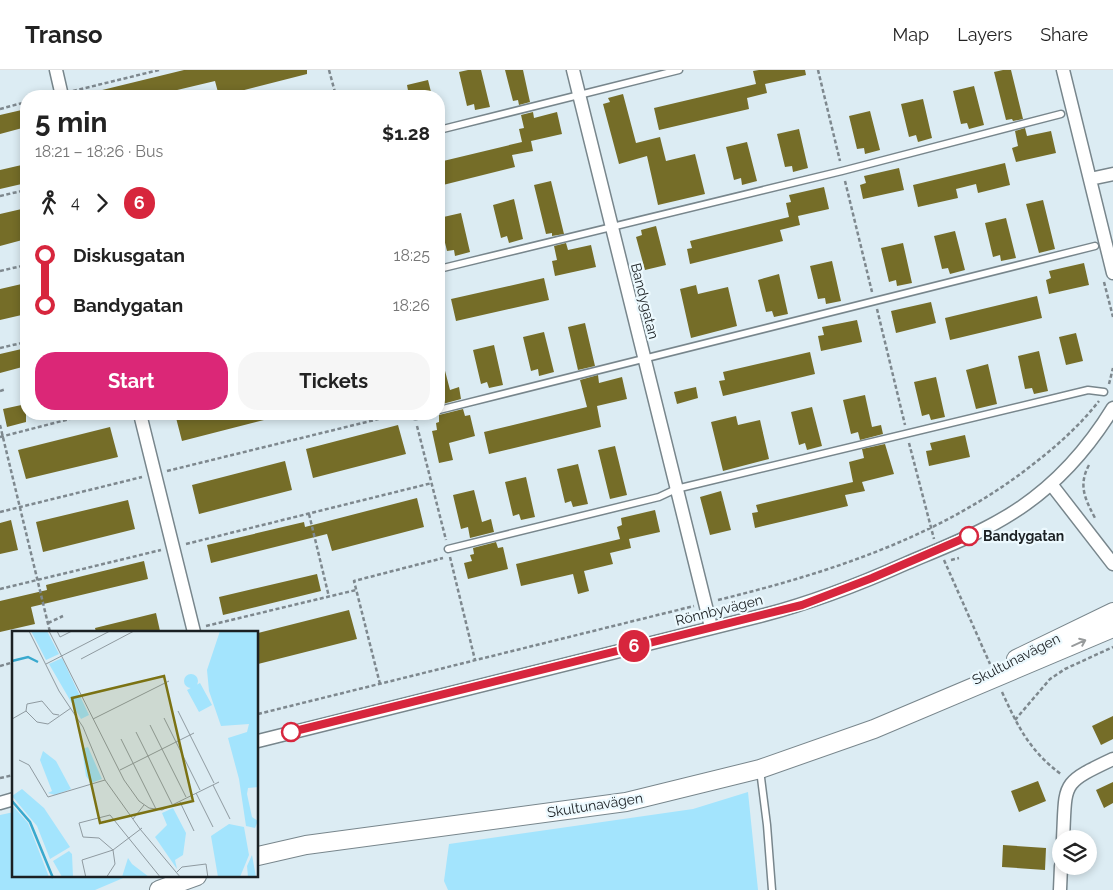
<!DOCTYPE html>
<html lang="en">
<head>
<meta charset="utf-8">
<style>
	:root { --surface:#fff; --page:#f6f6f6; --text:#222; --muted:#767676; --line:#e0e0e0; --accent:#db2777 }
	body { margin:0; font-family:Raleway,sans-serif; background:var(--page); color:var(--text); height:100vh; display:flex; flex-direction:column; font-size:19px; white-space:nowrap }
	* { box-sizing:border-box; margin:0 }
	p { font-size:16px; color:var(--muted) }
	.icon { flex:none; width:28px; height:28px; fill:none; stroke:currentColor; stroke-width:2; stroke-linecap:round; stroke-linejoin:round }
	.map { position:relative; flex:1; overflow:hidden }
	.panel { position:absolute; left:20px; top:20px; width:425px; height:330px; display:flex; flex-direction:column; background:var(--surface); border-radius:20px; box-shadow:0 2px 8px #0003 }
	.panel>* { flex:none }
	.badge { padding:0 10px; border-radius:16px; font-size:18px; line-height:32px }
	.controls { position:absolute; left:1052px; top:760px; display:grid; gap:10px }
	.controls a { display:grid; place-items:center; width:45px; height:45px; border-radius:50%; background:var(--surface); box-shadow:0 2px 8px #0003; font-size:25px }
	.map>.badge { position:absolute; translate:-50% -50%; box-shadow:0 0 0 2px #fff }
	.legs { display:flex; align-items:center; gap:8px; height:55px; padding:0 15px; font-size:16px }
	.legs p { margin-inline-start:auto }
	.head { display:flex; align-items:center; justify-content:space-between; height:85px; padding:0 15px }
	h1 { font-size:28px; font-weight:700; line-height:38px }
	.action { display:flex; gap:10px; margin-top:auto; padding:10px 15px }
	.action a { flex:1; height:58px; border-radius:20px; background:var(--accent); color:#fff; font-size:20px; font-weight:700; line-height:58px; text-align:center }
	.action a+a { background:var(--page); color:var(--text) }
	ul { padding:0 15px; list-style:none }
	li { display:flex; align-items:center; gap:18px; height:50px; font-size:19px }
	li i { display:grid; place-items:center; width:8px; height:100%; margin:0 6px; background:currentColor }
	li i::after { content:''; width:12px; height:12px; margin:-6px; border:4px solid; border-radius:50%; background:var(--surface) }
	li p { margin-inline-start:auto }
	li:first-child i { background:linear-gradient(#0000 50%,currentColor 0) }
	li:last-child i { background:linear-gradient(currentColor 50%,#0000 0) }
	header { display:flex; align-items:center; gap:30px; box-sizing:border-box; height:70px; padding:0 25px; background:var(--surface); border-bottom:1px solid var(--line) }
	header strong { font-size:24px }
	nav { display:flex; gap:28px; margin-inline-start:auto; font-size:18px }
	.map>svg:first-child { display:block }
	.green { fill:#a3e4fd }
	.building { fill:#756d28 }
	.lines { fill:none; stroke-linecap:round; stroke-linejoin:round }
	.service-casing { stroke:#78868c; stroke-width:9 }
	.minor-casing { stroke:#78868c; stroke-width:15 }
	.secondary-casing { stroke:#78868c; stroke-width:20 }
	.path { stroke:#7e888e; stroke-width:2.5; stroke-dasharray:4 2.5; stroke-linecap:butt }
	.service { stroke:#fff; stroke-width:6 }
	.minor { stroke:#fff; stroke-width:12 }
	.secondary { stroke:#fff; stroke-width:18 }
	.oneway { stroke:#989b9c }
	.line-1-casing { stroke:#fff; stroke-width:11 }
	.line-1 { stroke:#d7263d; stroke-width:8 }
	.stop-1-dot { fill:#fff; stroke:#d7263d; stroke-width:2.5 }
	.labels { text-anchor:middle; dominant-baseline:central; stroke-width:4.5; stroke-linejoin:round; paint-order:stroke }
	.street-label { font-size:14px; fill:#1b2023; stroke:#ecf9fe }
	.stop-label { font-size:14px; font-weight:bold; fill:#1b2023; stroke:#ecf9fe; text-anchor:start }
	.inset-river { fill:none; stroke:#38a9ce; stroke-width:2.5 }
	.inset-road { fill:none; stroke:#8f9aa0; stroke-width:1 }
	.view { fill:#7b7213; fill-opacity:0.15; stroke:#7b7213; stroke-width:2.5 }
	.inset-edge { fill:none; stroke:#1b2023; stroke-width:2.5 }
</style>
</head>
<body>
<header>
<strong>Transo</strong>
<nav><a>Map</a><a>Layers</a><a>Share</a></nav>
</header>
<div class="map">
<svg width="1113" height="820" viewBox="0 0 1113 820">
	<rect width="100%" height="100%" fill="#dcecf3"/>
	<path class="green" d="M 748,722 L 758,820 L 448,820 L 444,811 L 449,774 L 693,739 Z
		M 14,742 L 14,806 L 128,806 L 95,820 L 0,820 L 0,745 Z"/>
	<path class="building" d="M 184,0 L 307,0 L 307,4 L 221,26 L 219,26 L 215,11 L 152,26 L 95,26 L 94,22 Z
		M 468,0 L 481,0 L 490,37 L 475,40 L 474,34 L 467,36 L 459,2 Z
		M 505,0 L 523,0 L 530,32 L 519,35 L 518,30 L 513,31 Z
		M 759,0 L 805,0 L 806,5 L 765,14 L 767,23 L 747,28 L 749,39 L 659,60 L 654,38 L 756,14 L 753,1 Z
		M 1003,0 L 1011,0 L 1023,49 L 1013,51 L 1012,49 L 1006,50 L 994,2 Z
		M 428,10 L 432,26 L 409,26 L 407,15 Z
		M 974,16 L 984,55 L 969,59 L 967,53 L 961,54 L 953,21 Z
		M 623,24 L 636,73 L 660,67 L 666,91 L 695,84 L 705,124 L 658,135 L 647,86 L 619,94 L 603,34 L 610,32 L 608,28 Z
		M 923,29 L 932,68 L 918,72 L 916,65 L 909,67 L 901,34 Z
		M 26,39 L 26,57 L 0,64 L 0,45 Z
		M 870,41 L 880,80 L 865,84 L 864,78 L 857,79 L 849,46 Z
		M 533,42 L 534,48 L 557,42 L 562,64 L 531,71 L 533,81 L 512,85 L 515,97 L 439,116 L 439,92 L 522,72 L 519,59 L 524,58 L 521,45 Z
		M 1025,58 L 1027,66 L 1051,61 L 1056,83 L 1016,92 L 1012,78 L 1018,76 L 1015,61 Z
		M 799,59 L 808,98 L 793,102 L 792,96 L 785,97 L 777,64 Z
		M 747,72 L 757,111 L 742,115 L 741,108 L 734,110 L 726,77 Z
		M 1005,93 L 1010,115 L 978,123 L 976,114 L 956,119 L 958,128 L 918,137 L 913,115 Z
		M 26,94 L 26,113 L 0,119 L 0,100 Z
		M 899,98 L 904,120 L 863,129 L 860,115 L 866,113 L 864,106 Z
		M 551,111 L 564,164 L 552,166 L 552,163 L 546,164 L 534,115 Z
		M 824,117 L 829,139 L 798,146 L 800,155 L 780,160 L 783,171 L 690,194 L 687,179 L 692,178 L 690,171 L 789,147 L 786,133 L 791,132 L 789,125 Z
		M 514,129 L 523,169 L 509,173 L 507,166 L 501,168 L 493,135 Z
		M 1043,130 L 1055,179 L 1039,183 L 1026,134 Z
		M 26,138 L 26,169 L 0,176 L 0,144 Z
		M 461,143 L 470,182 L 455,186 L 454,180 L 447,181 L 439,148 Z
		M 1006,148 L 1016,188 L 1001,191 L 1000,185 L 993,187 L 985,153 Z
		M 656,156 L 666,195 L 645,200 L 636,167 L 642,165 L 641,160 Z
		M 955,161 L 965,200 L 950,204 L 948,198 L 942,199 L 934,166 Z
		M 566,173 L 568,180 L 591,175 L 596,197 L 555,206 L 552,191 L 557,190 L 554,176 Z
		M 903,173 L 912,213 L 897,216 L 896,210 L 889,212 L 881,178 Z
		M 832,191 L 841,231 L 826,234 L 825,228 L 818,229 L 810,196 Z
		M 1084,193 L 1089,215 L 1049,224 L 1046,210 L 1051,208 L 1049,201 Z
		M 779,204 L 788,244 L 774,247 L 772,241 L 766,242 L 758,210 Z
		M 544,208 L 549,230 L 456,251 L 451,229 Z
		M 26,213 L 26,244 L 0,250 L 0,219 Z
		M 696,215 L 698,224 L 728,217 L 737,256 L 691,268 L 680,219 Z
		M 1037,226 L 1042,248 L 950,270 L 945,248 Z
		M 931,232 L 936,253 L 896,263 L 891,241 Z
		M 857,250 L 862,272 L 821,281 L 818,266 L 824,265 L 822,257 Z
		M 585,253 L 595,296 L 578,300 L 568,257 Z
		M 544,262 L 554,302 L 539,306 L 538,299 L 531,301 L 523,267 Z
		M 1076,263 L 1083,291 L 1066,295 L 1059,267 Z
		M 494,275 L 503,315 L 489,318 L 487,312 L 481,314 L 473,280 Z
		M 26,278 L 26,296 L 0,303 L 0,284 Z
		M 1039,281 L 1048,321 L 1034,324 L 1032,318 L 1025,319 L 1018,286 Z
		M 810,282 L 815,304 L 723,326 L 719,311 L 725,310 L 723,302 Z
		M 443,293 L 450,320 L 459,317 L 461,329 L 439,335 L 439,294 Z
		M 988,294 L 997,334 L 976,339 L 966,300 Z
		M 598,305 L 599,313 L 622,307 L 627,329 L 597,336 L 601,357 L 489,384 L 484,362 L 587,337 L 580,310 Z
		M 936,307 L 945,347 L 931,350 L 929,344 L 922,346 L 914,312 Z
		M 696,317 L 698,328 L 677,334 L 674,322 Z
		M 865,325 L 872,357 L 881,355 L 883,364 L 860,370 L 858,362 L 851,364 L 843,330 Z
		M 26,334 L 26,352 L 7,357 L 3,339 Z
		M 812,337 L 822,376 L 807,380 L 805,373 L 799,375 L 791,342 Z
		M 463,339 L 465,346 L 470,345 L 475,366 L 449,373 L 453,390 L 439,393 L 432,361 L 437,360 L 436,353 L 439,352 L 439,345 Z
		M 175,344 L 272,344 L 272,348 L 182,371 Z
		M 736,346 L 738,355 L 760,350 L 769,389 L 723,401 L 711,352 Z
		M 398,355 L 406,384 L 313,408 L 306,379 Z
		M 110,357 L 118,387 L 26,409 L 18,380 Z
		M 965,365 L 970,387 L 929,396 L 926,381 L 932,380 L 930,373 Z
		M 885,374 L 894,404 L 862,412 L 865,421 L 845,425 L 848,436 L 755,458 L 752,443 L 758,442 L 756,435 L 853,412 L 849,392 L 864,388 L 862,379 Z
		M 615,376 L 627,425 L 610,429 L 598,380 Z
		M 285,391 L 292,420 L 199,444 L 192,415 Z
		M 578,394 L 588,434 L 573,437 L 571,431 L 565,433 L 557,399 Z
		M 526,407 L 535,447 L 521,450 L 519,444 L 513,446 L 505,412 Z
		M 474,420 L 482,452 L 491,449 L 494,462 L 470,468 L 468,457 L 461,459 L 453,425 Z
		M 721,421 L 731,460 L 710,465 L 700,427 Z
		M 417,428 L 424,457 L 332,481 L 327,464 L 211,493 L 207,475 L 304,452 L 305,457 Z
		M 128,430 L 135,459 L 43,482 L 36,452 Z
		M 655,440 L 660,462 L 629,469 L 631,478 L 610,483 L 613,494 L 584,501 L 589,521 L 578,524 L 573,504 L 521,516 L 516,494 L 620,469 L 617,457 L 622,455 L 621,448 Z
		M 11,450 L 18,480 L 0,484 L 0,453 Z
		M 496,472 L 498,478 L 503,477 L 508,499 L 468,509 L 464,493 L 472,491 L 470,485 L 474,484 L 473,478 Z
		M 144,491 L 148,509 L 31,537 L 35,554 L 0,562 L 0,531 L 47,520 L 46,515 Z
		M 317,504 L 321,521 L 223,545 L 219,527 Z
		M 349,540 L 357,569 L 258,594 L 258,563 Z
		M 156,543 L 160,561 L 96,562 L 95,558 Z
		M 1113,646 L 1113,669 L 1101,675 L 1092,656 Z
		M 1038,711 L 1046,731 L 1019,742 L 1011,721 Z
		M 1113,712 L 1113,733 L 1104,738 L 1096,720 Z
		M 1003,775 L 1046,778 L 1045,800 L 1002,797 Z"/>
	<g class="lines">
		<defs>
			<path id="service" d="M 439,60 L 679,0
				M 439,199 L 842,101 L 1061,44
				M 439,340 L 1095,176
				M 415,346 L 425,344
				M 448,479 L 659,427 L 676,419 L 1088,320 L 1104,322
				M 760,700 L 767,755 L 772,820"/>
			<path id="minor" d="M 56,0 L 62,26
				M 573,0 L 711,557
				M 1063,0 L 1113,203
				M 1090,109 L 1113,104
				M 140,344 L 194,562
				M 1051,414 L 1113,494
				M 258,671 L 764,545 C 814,532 860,514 907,493 C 940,479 974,466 1004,448 C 1049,422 1086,382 1113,338
				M 0,733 L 14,729
				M 1063,769 C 1066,712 1060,714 1113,689
				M 1060,820 L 1061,796"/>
			<path id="secondary" d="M 1016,589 L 1113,542
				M 258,786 L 306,775 L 626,732 L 760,699 L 874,659 L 1113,558
				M 159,820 L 197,806"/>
		</defs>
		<use href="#service" class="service-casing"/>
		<use href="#minor" class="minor-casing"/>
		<use href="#secondary" class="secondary-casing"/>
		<path class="path" d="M 329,0 L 336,26
			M 818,0 L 840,91
			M 73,21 L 159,0
			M 0,39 L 26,32
			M 845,111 L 872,222
			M 0,126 L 26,120
			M 0,201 L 26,195
			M 1104,212 L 1113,247
			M 877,239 L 905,355
			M 0,278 L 26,272
			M 1109,314 L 1113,298
			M 0,321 L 6,319
			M 0,355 L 50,562
			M 417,356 L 446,470
			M 0,367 L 89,344
			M 909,373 L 934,469
			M 1089,395 C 1078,415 1085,429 1095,448
			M 167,401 L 399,344
			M 0,442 L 142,407
			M 309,444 L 329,527
			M 186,474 L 432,413
			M 450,487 L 475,590
			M 944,490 L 990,594
			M 951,490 L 959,488
			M 0,519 L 161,480
			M 718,530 C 832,502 943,466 1036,392 C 1059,374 1081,354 1099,331
			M 48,553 L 63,546
			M 206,556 L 356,520
			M 0,596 L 14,592
			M 380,614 L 354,511 L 443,488
			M 1002,622 C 1019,659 1030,681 1062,705
			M 258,644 L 694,536
			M 1015,650 L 1050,609 L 1065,599 L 1113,577
			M 0,708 L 14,705"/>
		<use href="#service" class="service"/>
		<use href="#minor" class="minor"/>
		<use href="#secondary" class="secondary"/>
	</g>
	<defs><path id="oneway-shaft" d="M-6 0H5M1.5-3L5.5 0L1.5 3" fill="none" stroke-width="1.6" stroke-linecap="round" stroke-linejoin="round" transform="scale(1.25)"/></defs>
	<use class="oneway" href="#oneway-shaft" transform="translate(1079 573) rotate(-24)"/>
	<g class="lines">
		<defs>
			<path id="line-1" d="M 291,662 L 802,535 L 872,508 L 969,466"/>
		</defs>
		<use href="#line-1" class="line-1-casing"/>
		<use href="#line-1" class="line-1"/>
	</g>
	<g class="stop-1-dot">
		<circle cx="969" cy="466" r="9"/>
		<circle cx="291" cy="662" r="9"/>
	</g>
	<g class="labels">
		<g class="street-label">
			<text transform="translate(645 231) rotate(76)">Bandygatan</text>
			<text transform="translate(719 540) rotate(-14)">Rönnbyvägen</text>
			<text transform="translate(1016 589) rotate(-27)">Skultunavägen</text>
			<text transform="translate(595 735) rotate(-9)">Skultunavägen</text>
		</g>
		<g class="stop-label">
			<text x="983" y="466">Bandygatan</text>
		</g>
	</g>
	<g transform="translate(12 561)">
		<rect width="246" height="246" fill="#dcecf3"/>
		<path d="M 19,0 L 35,0 L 47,23 L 34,29 ZM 208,0 L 246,0 L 246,156 L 236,157 L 235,163 L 240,186 L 246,190 L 243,197 L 234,195 L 227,148 L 216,107 L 235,101 L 237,93 L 209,95 L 197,60 L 195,39 ZM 50,27 L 77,84 L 69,88 L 37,33 ZM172 50a7 7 0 1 1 14 0a7 7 0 1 1-14 0ZM 188,52 L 200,74 L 187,81 L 175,59 ZM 76,116 L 90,148 L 79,152 L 74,145 L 70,118 ZM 31,120 L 44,130 L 59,158 L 43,164 L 36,162 L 40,160 L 28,129 ZM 10,158 L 32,177 L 58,216 L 38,228 L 25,195 L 0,165 ZM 0,174 L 16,192 L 37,246 L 0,246 ZM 161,177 L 174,202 L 171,224 L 163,229 L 165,238 L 143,206 L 155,194 L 150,182 ZM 217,193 L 232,196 L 237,224 L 228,246 L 206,246 L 199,205 ZM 57,220 L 60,223 L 61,246 L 50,246 L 41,230 ZM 240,224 L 244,246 L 236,246 L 235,235 ZM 116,227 L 120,233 L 137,246 L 110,246 Z" fill="#a3e4fd"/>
		<path class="inset-river" d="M 0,30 L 16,26 L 26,31M 0,170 L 18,191 L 41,247"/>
		<path class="inset-road" d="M 17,0 L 47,60 L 71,96 L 93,149 L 128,198 L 169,247M 37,0 L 112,149 L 127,170 L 137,177 L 150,179 L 207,151M 45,0 L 48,6 L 60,0M 69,28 L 122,0M 34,33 L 98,0M 14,80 L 25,91 L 36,93 L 59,77M 166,80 L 202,152M 152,87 L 188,159M 0,88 L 14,80 L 15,73 L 30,70 L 41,83 L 47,84M 81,88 L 157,50M 138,94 L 174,166M 124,101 L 160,173M 109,108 L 144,178M 7,129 L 17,134 L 36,166 L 93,149M 108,139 L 182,102M 201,154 L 218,188M 184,162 L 201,196M 168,171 L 182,200M 121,188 L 132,174M 165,241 L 170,236 L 194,233 L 196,247M 74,247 L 70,229 L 101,219 L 130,197M 94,247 L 103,233 L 101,219 L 87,207 L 71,206 L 67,192 L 98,184 L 149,247"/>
		<path class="view" d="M 152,45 L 181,170 L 88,192 L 60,67 Z"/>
		<rect width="246" height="246" class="inset-edge"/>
	</g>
</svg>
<div class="controls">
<a><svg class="icon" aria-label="layers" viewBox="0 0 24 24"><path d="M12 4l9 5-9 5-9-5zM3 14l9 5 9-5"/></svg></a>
</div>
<b class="badge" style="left:634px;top:576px;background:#d7263d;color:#fff">6</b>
<section class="panel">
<div class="head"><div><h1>5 min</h1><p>18:21 – 18:26 · Bus</p></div><b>$1.28</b></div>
<div class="legs"><svg class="icon" aria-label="walk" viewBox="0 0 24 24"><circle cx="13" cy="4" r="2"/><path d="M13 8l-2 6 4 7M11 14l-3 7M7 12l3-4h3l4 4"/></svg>4<svg class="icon" aria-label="forward" viewBox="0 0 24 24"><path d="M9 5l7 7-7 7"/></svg><b class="badge" style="background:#d7263d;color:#fff">6</b></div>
<ul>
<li><i style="color:#d7263d"></i><b>Diskusgatan</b><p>18:25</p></li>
<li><i style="color:#d7263d"></i><b>Bandygatan</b><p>18:26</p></li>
</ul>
<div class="action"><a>Start</a><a>Tickets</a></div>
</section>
</div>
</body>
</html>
